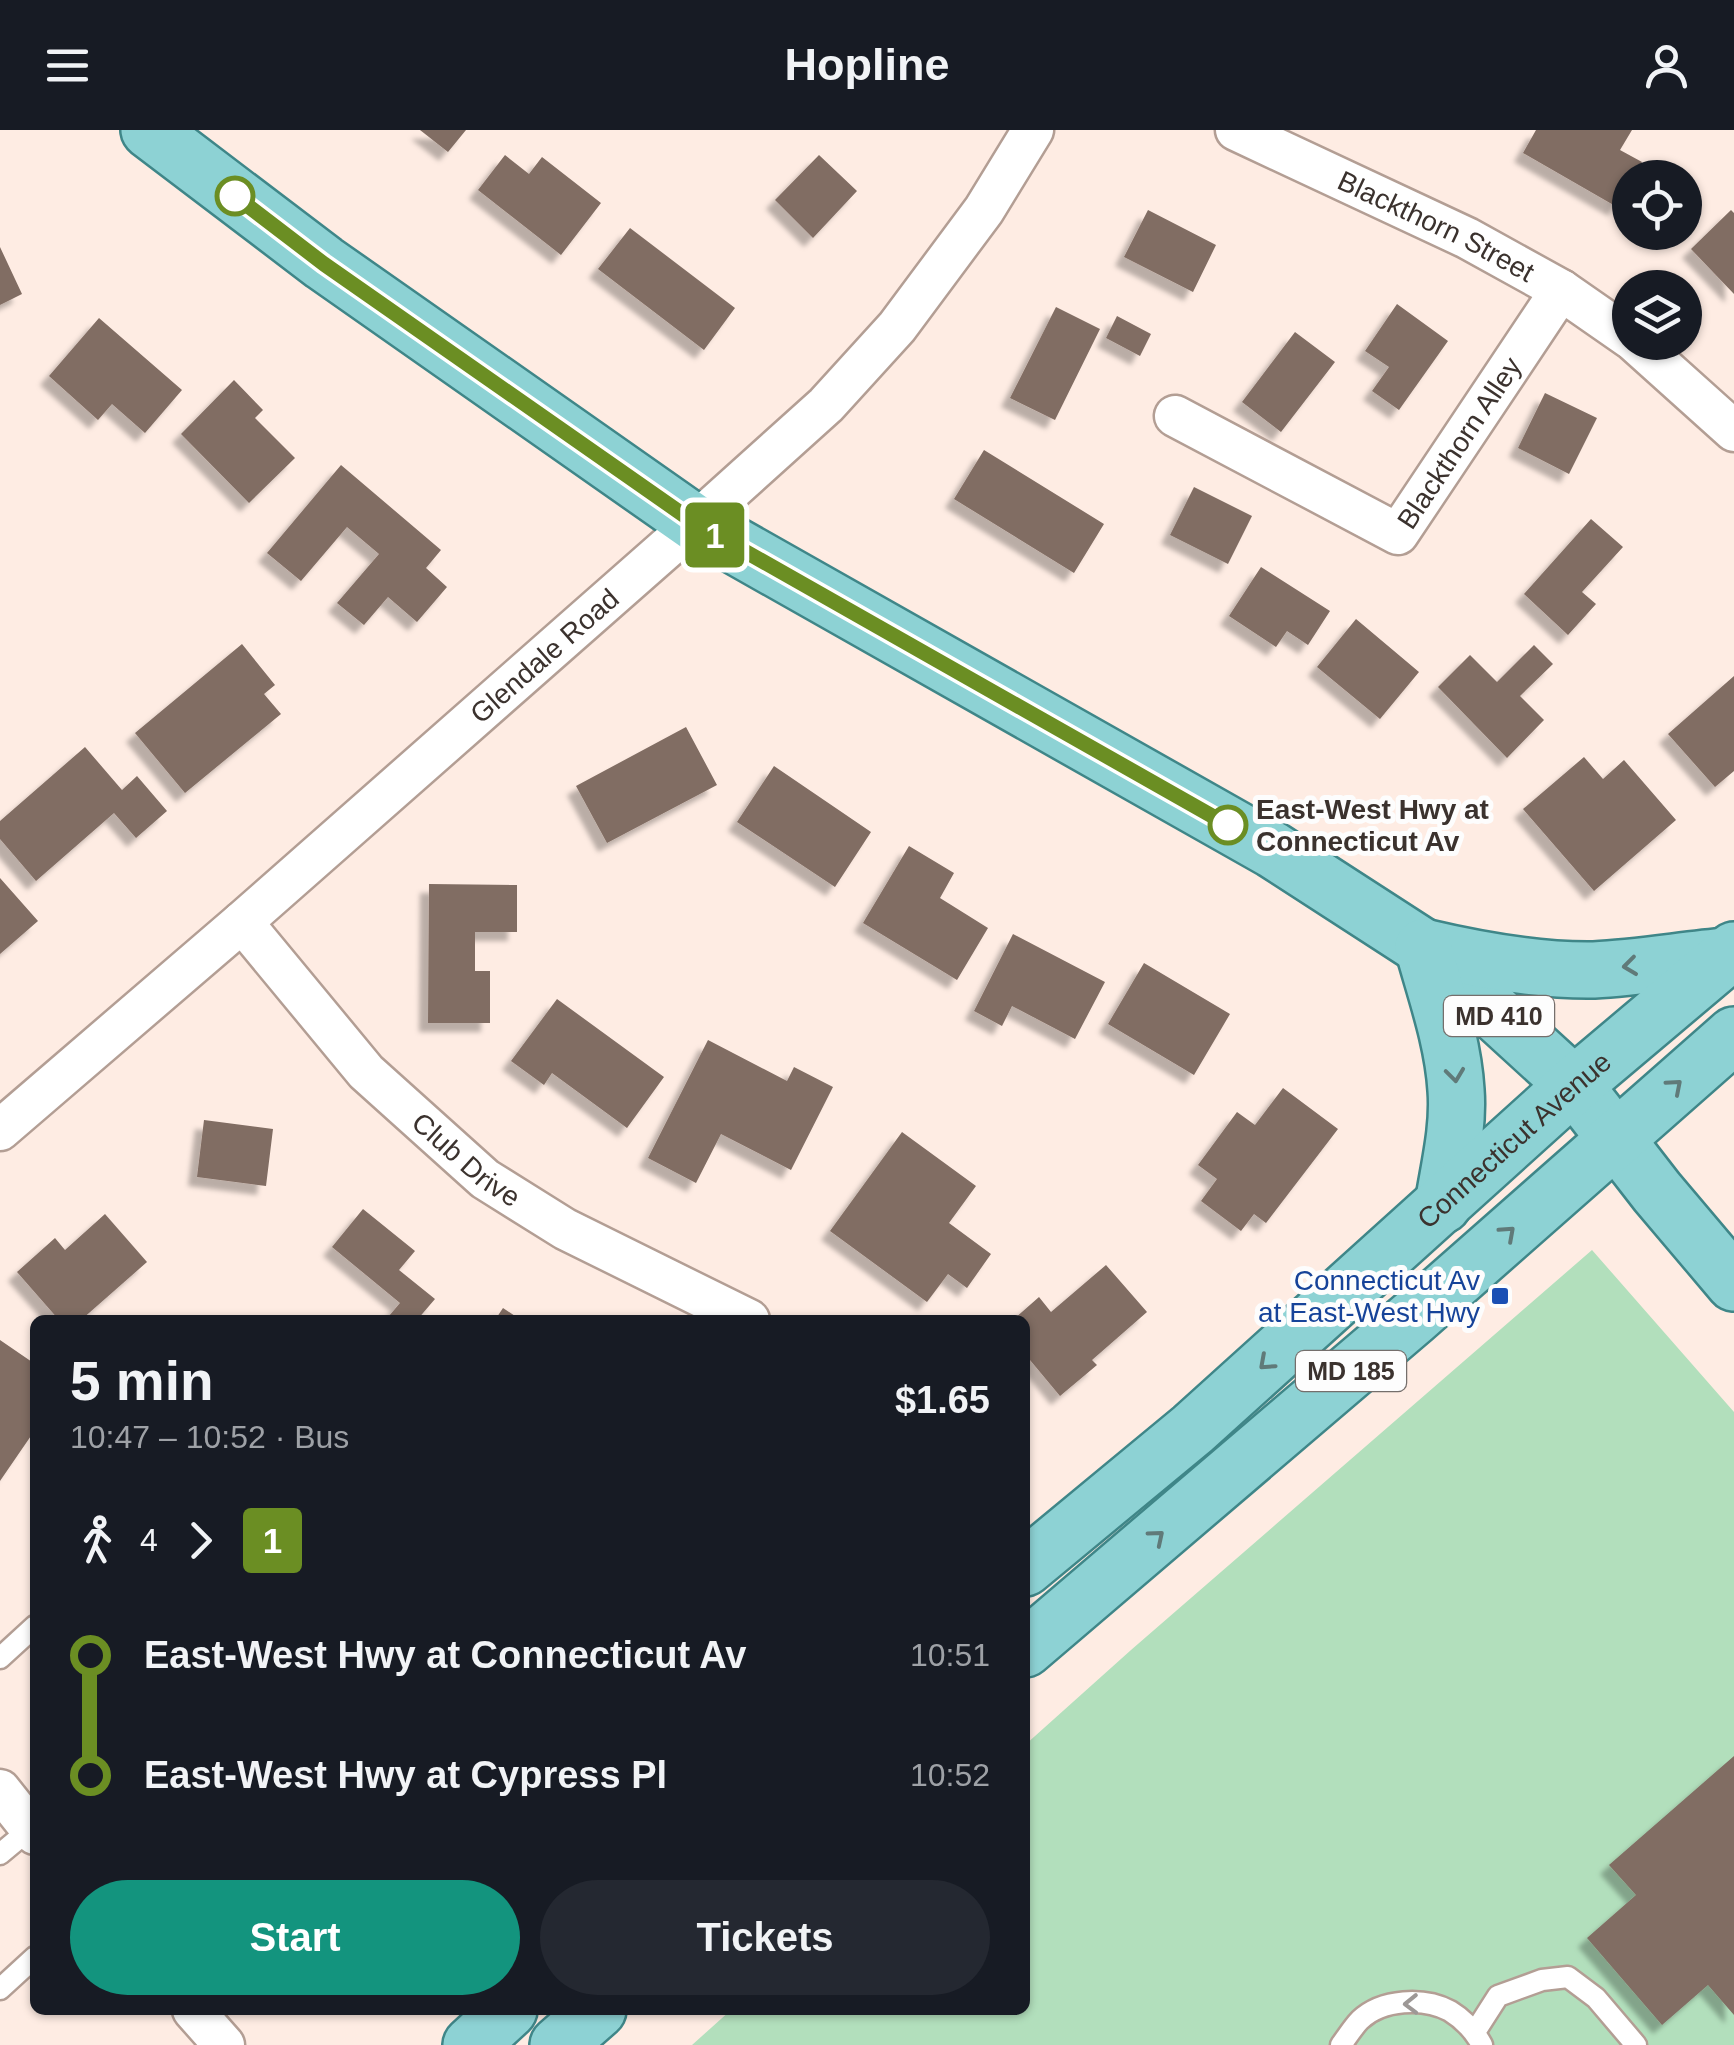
<!DOCTYPE html>
<html lang="en">
<head>
<meta charset="utf-8">
<style>
	:root { --surface:#171b24; --page:#242831; --text:#f1f3f6; --muted:#9ea1a6; --accent:#13947e }
	body { margin:0; font-family:Helvetica,sans-serif; background:var(--page); color:var(--text); height:100vh; display:flex; flex-direction:column; font-size:38px; white-space:nowrap }
	* { box-sizing:border-box; margin:0 }
	p { font-size:32px; color:var(--muted) }
	.icon { flex:none; width:55px; height:55px; fill:none; stroke:currentColor; stroke-width:2; stroke-linecap:round; stroke-linejoin:round }
	.map { position:relative; flex:1; overflow:hidden }
	.details { position:absolute; left:30px; top:1185px; width:1000px; height:700px; display:flex; flex-direction:column; background:var(--surface); border-radius:15px; box-shadow:0 2px 8px #0004 }
	.details>* { flex:none }
	.badge { padding:0 20px; border-radius:8px; font-size:35px; line-height:65px }
	.fabs { position:absolute; left:1612px; top:30px; display:grid; gap:20px }
	.fabs a { display:grid; place-items:center; width:90px; height:90px; border-radius:50%; background:var(--surface); box-shadow:0 2px 8px #0004; font-size:50px }
	.map>.badge { position:absolute; translate:-50% -50%; box-shadow:0 0 0 5px #fff }
	.legs { display:flex; align-items:center; gap:15px; height:110px; padding:0 40px; font-size:32px }
	.legs p { margin-inline-start:auto }
	.head { display:flex; align-items:center; justify-content:space-between; height:170px; padding:0 40px }
	h1 { font-size:55px; font-weight:800; line-height:75px }
	.primary-button { display:flex; gap:20px; margin-top:auto; padding:20px 40px }
	.primary-button a { flex:1; height:115px; border-radius:60px; background:var(--accent); color:#fff; font-size:40px; font-weight:800; line-height:115px; text-align:center }
	.primary-button a+a { background:var(--page); color:var(--text) }
	ul { padding:0 40px; list-style:none }
	li { display:flex; align-items:center; gap:35px; height:120px; font-size:38px }
	li i { display:grid; place-items:center; width:15px; height:100%; margin:0 12px; background:currentColor }
	li i::after { content:''; width:25px; height:25px; margin:-12px; border:8px solid; border-radius:50%; background:var(--surface) }
	li p { margin-inline-start:auto }
	li:first-child i { background:linear-gradient(#0000 50%,currentColor 0) }
	li:last-child i { background:linear-gradient(currentColor 50%,#0000 0) }
	header { display:flex; justify-content:space-between; align-items:center; height:130px; padding:0 40px; background:var(--surface); font-size:45px; font-weight:800 }
	.map>svg:first-child { display:block }
	.green { fill:#b2dfbc }
	.building { fill:#816d63; filter:url(#shadow) }
	.lines { fill:none; stroke-linecap:round; stroke-linejoin:round }
	.lane-casing { stroke:#b39e94; stroke-width:25 }
	.street-casing { stroke:#b39e94; stroke-width:45 }
	.primary-casing { stroke:#3f8688; stroke-width:60 }
	.lane { stroke:#fff; stroke-width:20 }
	.street { stroke:#fff; stroke-width:40 }
	.primary { stroke:#8dd2d4; stroke-width:55 }
	.oneway { stroke:#607a79 }
	.oneway2 { stroke:#9d9896 }
	.line-1-casing { stroke:#fff; stroke-width:22 }
	.line-1 { stroke:#6b8e23; stroke-width:15 }
	.stop-1-dot { fill:#fff; stroke:#6b8e23; stroke-width:5 }
	.transit-dot { fill:#1a4fb4; stroke:#fdfdfd; stroke-width:4 }
	.labels { text-anchor:middle; dominant-baseline:central; stroke-width:10; stroke-linejoin:round; paint-order:stroke }
	.shield { fill:#fdfdfd; stroke:#756f6c; stroke-width:2.5 }
	.shield-label { font-size:25px; font-weight:bold; fill:#3b322e }
	.street-label { font-size:28px; fill:#3b322e; stroke:#fdfdfd }
	.stop-label { font-size:28px; font-weight:bold; fill:#3b322e; stroke:#fdfdfd; text-anchor:start }
	.transit-label { font-size:28px; fill:#164399; stroke:#fdfdfd; text-anchor:end }
</style>
</head>
<body>
<header><svg class="icon" aria-label="menu" viewBox="0 0 24 24"><path d="M4 6h16M4 12h16M4 18h16"/></svg>Hopline<svg class="icon" aria-label="person" viewBox="0 0 24 24"><circle cx="12" cy="8" r="4"/><path d="M4 21q1-7 8-7t8 7"/></svg></header>
<div class="map">
<svg width="1734" height="1915" viewBox="0 0 1734 1915">
	<defs>
		<filter id="shadow"><feDropShadow dx="-9" dy="9" stdDeviation="2.5" flood-color="#0004"/></filter>
	</defs>
	<rect width="100%" height="100%" fill="#feece3"/>
	<path class="green" d="M 1592,1120 L 1734,1282 L 1734,1915 L 692,1915 L 731,1880 L 1025,1880 L 1025,1615 L 1131,1520 Z"/>
	<path class="building" d="M 420,0 L 466,0 L 448,22 Z
		M 1536,0 L 1632,0 L 1620,20 L 1642,32 L 1634,48 L 1630,48 L 1630,54 L 1617,77 L 1523,23 Z
		M 505,25 L 529,44 L 542,27 L 601,73 L 561,125 L 478,60 Z
		M 819,25 L 857,61 L 813,108 L 775,70 Z
		M 1148,80 L 1216,115 L 1193,162 L 1124,127 Z
		M 1731,80 L 1734,83 L 1734,164 L 1691,119 Z
		M 630,98 L 735,178 L 704,220 L 598,139 Z
		M 0,117 L 22,164 L 0,175 Z
		M 1397,174 L 1448,211 L 1399,280 L 1372,261 L 1389,237 L 1365,221 Z
		M 1056,177 L 1100,199 L 1055,290 L 1010,268 Z
		M 1117,186 L 1151,204 L 1140,226 L 1106,208 Z
		M 99,188 L 182,260 L 145,303 L 112,274 L 98,290 L 49,246 Z
		M 1295,202 L 1335,232 L 1281,302 L 1242,272 Z
		M 234,250 L 263,280 L 255,288 L 295,328 L 249,373 L 181,304 Z
		M 1545,263 L 1597,288 L 1569,344 L 1518,318 Z
		M 984,320 L 1104,394 L 1074,443 L 954,369 Z
		M 341,335 L 441,420 L 426,438 L 447,457 L 417,492 L 388,467 L 364,495 L 337,473 L 379,424 L 347,397 L 301,451 L 267,423 Z
		M 1194,357 L 1252,386 L 1228,434 L 1170,405 Z
		M 1591,389 L 1623,417 L 1582,462 L 1596,474 L 1568,505 L 1524,464 Z
		M 1261,437 L 1330,481 L 1308,515 L 1287,501 L 1276,517 L 1229,486 Z
		M 1356,489 L 1419,542 L 1380,589 L 1317,537 Z
		M 242,514 L 275,555 L 264,564 L 281,584 L 185,663 L 135,603 Z
		M 1534,515 L 1553,534 L 1520,566 L 1544,590 L 1507,628 L 1438,557 L 1470,525 L 1497,552 Z
		M 1734,546 L 1734,641 L 1715,657 L 1668,604 Z
		M 686,597 L 717,655 L 607,713 L 576,656 Z
		M 85,617 L 122,660 L 137,646 L 167,681 L 136,708 L 114,683 L 36,751 L 0,709 L 0,691 Z
		M 1584,627 L 1603,649 L 1624,630 L 1676,690 L 1594,761 L 1523,679 Z
		M 774,636 L 871,702 L 835,757 L 737,692 Z
		M 909,716 L 954,743 L 940,768 L 988,798 L 957,850 L 863,793 Z
		M 0,748 L 38,791 L 0,824 Z
		M 429,754 L 517,755 L 517,802 L 475,802 L 475,841 L 490,841 L 490,893 L 428,893 Z
		M 1013,804 L 1105,852 L 1075,909 L 1012,876 L 1002,896 L 974,881 Z
		M 1144,833 L 1230,884 L 1194,945 L 1108,894 Z
		M 557,869 L 664,947 L 627,998 L 552,943 L 544,955 L 511,931 Z
		M 708,910 L 787,951 L 794,937 L 833,957 L 791,1040 L 721,1004 L 696,1053 L 648,1028 Z
		M 1283,958 L 1338,999 L 1266,1093 L 1254,1084 L 1241,1101 L 1201,1071 L 1217,1049 L 1198,1035 L 1237,982 L 1255,995 Z
		M 204,990 L 273,999 L 266,1056 L 197,1047 Z
		M 902,1002 L 976,1056 L 949,1093 L 991,1124 L 967,1158 L 948,1144 L 927,1172 L 830,1101 Z
		M 363,1079 L 415,1121 L 399,1140 L 435,1169 L 417,1190 L 394,1190 L 389,1186 L 400,1173 L 332,1117 Z
		M 105,1084 L 147,1132 L 81,1190 L 59,1190 L 17,1142 L 55,1108 L 65,1120 Z
		M 1106,1135 L 1147,1182 L 1092,1230 L 1097,1235 L 1060,1266 L 1025,1224 L 1025,1190 L 1013,1190 L 1039,1167 L 1051,1182 Z
		M 503,1178 L 521,1190 L 495,1190 Z
		M 0,1210 L 35,1234 L 35,1300 L 0,1351 Z
		M 1734,1626 L 1734,1885 L 1708,1855 L 1662,1895 L 1587,1808 L 1636,1765 L 1609,1735 Z"/>
	<g class="lines">
		<defs>
			<path id="lane" d="M 0,1528 L 35,1496
				M 0,1724 L 30,1699
				M 0,1859 L 35,1827
				M 1475,1902 L 1498,1866 L 1542,1850 L 1568,1847 L 1596,1868 L 1636,1915
				M 1341,1915 C 1347,1907 1353,1897 1360,1890 C 1382,1869 1424,1867 1450,1881 C 1463,1889 1475,1902 1482,1915"/>
			<g id="street">
				<path id="s1" d="M 1236,0 L 1467,108 L 1561,160 L 1630,208"/>
				<path d="M 1635,212 L 1734,301"/>
				<path id="s2" d="M 1175,286 L 1398,404 L 1561,160"/>
				<path id="s3" d="M 242,792 L 366,942 L 485,1049 L 565,1099 L 749,1190"/>
				<path id="s4" d="M 0,1000 L 242,792 L 695,393 L 826,275 L 897,197 L 984,80 L 1033,0"/>
				<path d="M 0,1660 L 35,1704"/>
				<path d="M 193,1880 L 224,1915"/>
			</g>
			<g id="primary">
				<path d="M 149,0 L 324,133 L 695,393 L 1273,720 L 1423,817 L 1574,955 L 1657,1062 L 1734,1153"/>
				<path d="M 1423,817 C 1478,830 1537,841 1594,840 C 1637,838 1683,830 1727,826"/>
				<path d="M 1423,817 C 1436,864 1453,911 1456,960 C 1459,998 1449,1037 1443,1075"/>
				<path id="s5" d="M 1025,1438 L 1193,1299 L 1574,955 L 1734,820"/>
				<path d="M 1025,1519 L 1414,1187 L 1734,905"/>
				<path d="M 471,1915 L 509,1880"/>
				<path d="M 558,1915 L 598,1880"/>
			</g>
		</defs>
		<use href="#lane" class="lane-casing"/>
		<use href="#street" class="street-casing"/>
		<use href="#primary" class="primary-casing"/>
		<use href="#lane" class="lane"/>
		<use href="#street" class="street"/>
		<use href="#primary" class="primary"/>
	</g>
	<defs><path id="oneway-chevron" d="M-2-3.5L2.5 0L-2 3.5" fill="none" stroke-width="1.6" stroke-linecap="round" stroke-linejoin="round" transform="scale(2.5)"/></defs>
	<g class="oneway">
		<use href="#oneway-chevron" transform="translate(1630 836) rotate(173)"/>
		<use href="#oneway-chevron" transform="translate(1455 945) rotate(83)"/>
		<use href="#oneway-chevron" transform="translate(1675 956) rotate(-41)"/>
		<use href="#oneway-chevron" transform="translate(1508 1103) rotate(-42)"/>
		<use href="#oneway-chevron" transform="translate(1266 1233) rotate(138)"/>
		<use href="#oneway-chevron" transform="translate(1157 1407) rotate(-40)"/>
	</g>
	<use class="oneway2" href="#oneway-chevron" transform="translate(1411 1874) rotate(179)"/>
	<g class="lines">
		<defs>
			<path id="line-1" d="M 235,66 L 324,134 L 695,393 L 1228,695"/>
		</defs>
		<use href="#line-1" class="line-1-casing"/>
		<use href="#line-1" class="line-1"/>
	</g>
	<g class="stop-1-dot">
		<circle cx="235" cy="66" r="18"/>
		<circle cx="1228" cy="695" r="18"/>
	</g>
	<rect class="transit-dot" x="1490" y="1156" width="20" height="20" rx="5"/>
	<g class="labels">
		<g class="shield">
			<rect x="1444" y="866" width="110" height="40" rx="8"/>
			<rect x="1296" y="1221" width="110" height="40" rx="8"/>
		</g>
		<g class="shield-label">
			<text x="1499" y="886">MD 410</text>
			<text x="1351" y="1241">MD 185</text>
		</g>
		<g class="street-label">
			<text stroke="none"><textPath href="#s1" startOffset="222">Blackthorn Street</textPath></text>
			<text stroke="none"><textPath href="#s2" startOffset="362">Blackthorn Alley</textPath></text>
			<text stroke="none"><textPath href="#s4" startOffset="722">Glendale Road</textPath></text>
			<text stroke="none"><textPath href="#s5" startOffset="650">Connecticut Avenue</textPath></text>
			<text stroke="none"><textPath href="#s3" startOffset="328">Club Drive</textPath></text>
		</g>
		<g class="stop-label">
			<text x="1256" y="679">East-West Hwy at<tspan x="1256" dy="32">Connecticut Av</tspan></text>
		</g>
		<g class="transit-label">
			<text x="1480" y="1150">Connecticut Av<tspan x="1480" dy="32">at East-West Hwy</tspan></text>
		</g>
	</g>
</svg>
<div class="fabs">
<a><svg class="icon" aria-label="locate" viewBox="0 0 24 24"><circle cx="12" cy="12" r="6"/><path d="M12 2v4M12 18v4M2 12h4M18 12h4"/></svg></a>
<a><svg class="icon" aria-label="layers" viewBox="0 0 24 24"><path d="M12 4l9 5-9 5-9-5zM3 14l9 5 9-5"/></svg></a>
</div>
<b class="badge" style="left:715px;top:405px;background:#6b8e23;color:#fff">1</b>
<section class="details">
<div class="head"><div><h1>5 min</h1><p>10:47 – 10:52 · Bus</p></div><b>$1.65</b></div>
<div class="legs"><svg class="icon" aria-label="walk" viewBox="0 0 24 24"><circle cx="13" cy="4" r="2"/><path d="M13 8l-2 6 4 7M11 14l-3 7M7 12l3-4h3l4 4"/></svg>4<svg class="icon" aria-label="forward" viewBox="0 0 24 24"><path d="M9 5l7 7-7 7"/></svg><b class="badge" style="background:#6b8e23;color:#fff">1</b></div>
<ul>
<li><i style="color:#6b8e23"></i><b>East-West Hwy at Connecticut Av</b><p>10:51</p></li>
<li><i style="color:#6b8e23"></i><b>East-West Hwy at Cypress Pl</b><p>10:52</p></li>
</ul>
<div class="primary-button"><a>Start</a><a>Tickets</a></div>
</section>
</div>
</body>
</html>
